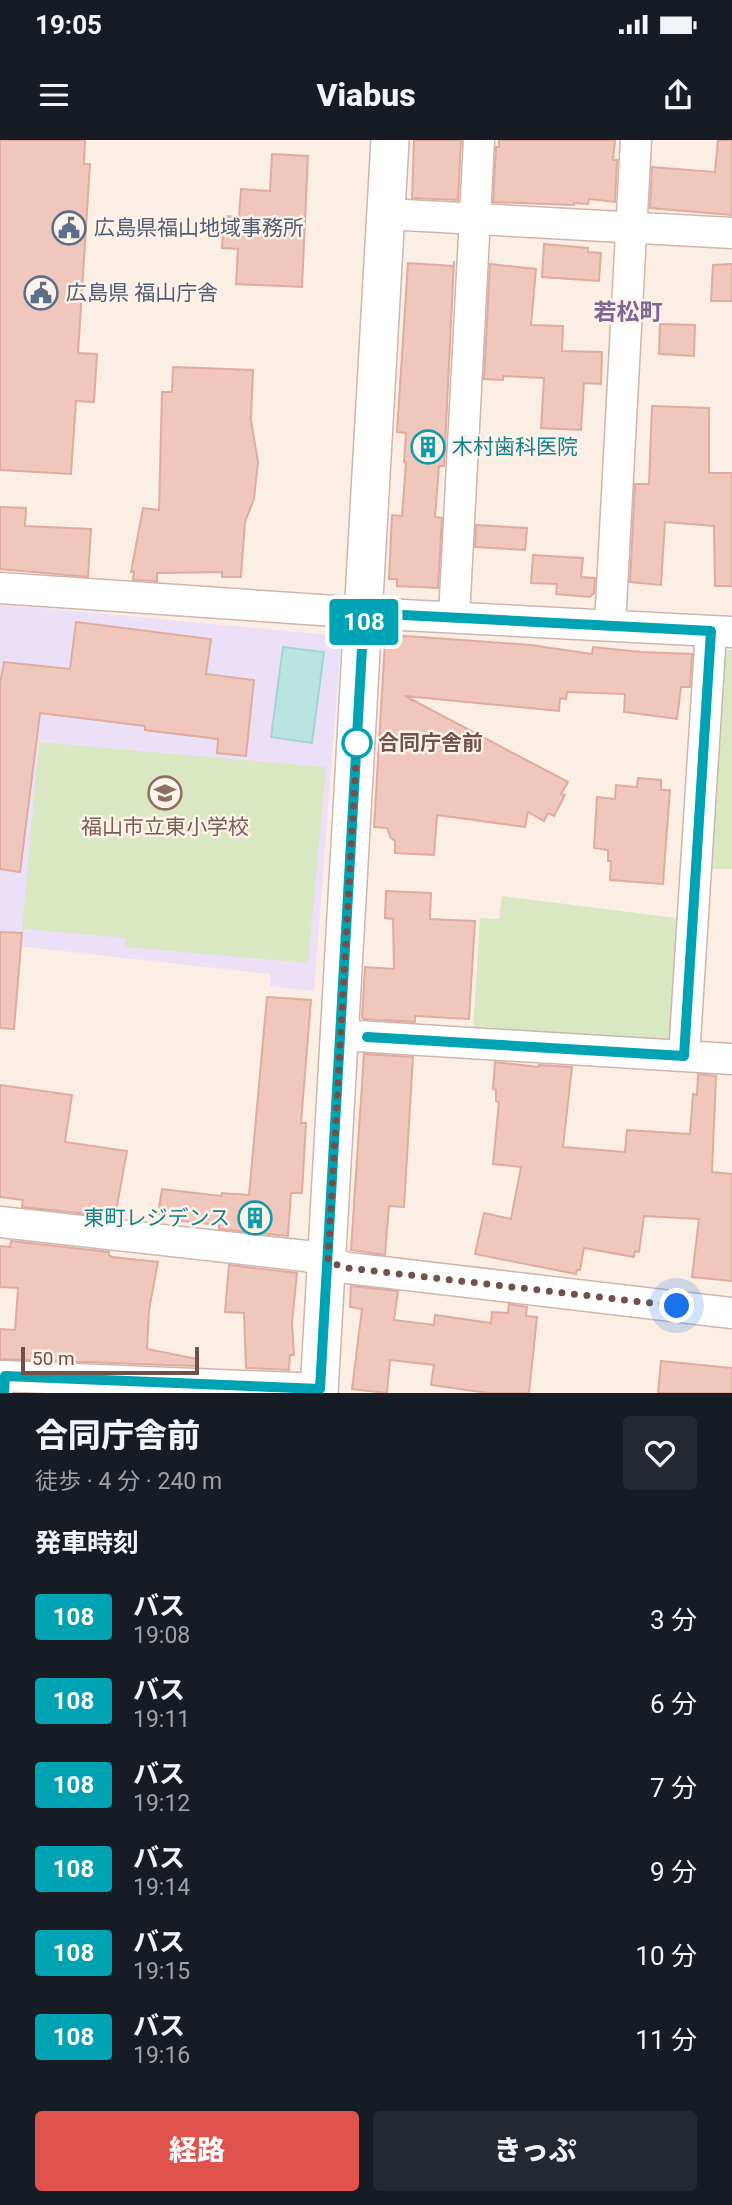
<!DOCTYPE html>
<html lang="ja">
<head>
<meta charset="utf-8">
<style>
	:root { --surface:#171b24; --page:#242831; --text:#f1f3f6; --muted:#9ea1a6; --accent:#e0534d }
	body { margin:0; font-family:Roboto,"Noto Sans JP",sans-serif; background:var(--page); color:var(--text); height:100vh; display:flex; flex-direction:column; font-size:26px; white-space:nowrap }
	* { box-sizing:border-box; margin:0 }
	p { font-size:23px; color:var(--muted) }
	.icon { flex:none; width:38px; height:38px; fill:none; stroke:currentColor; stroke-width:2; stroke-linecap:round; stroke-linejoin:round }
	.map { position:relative; height:1253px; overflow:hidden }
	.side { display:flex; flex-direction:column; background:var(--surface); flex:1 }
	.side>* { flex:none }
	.badge { padding:0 14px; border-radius:5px; font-size:24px; line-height:46px }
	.scale { position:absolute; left:21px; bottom:18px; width:178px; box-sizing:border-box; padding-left:7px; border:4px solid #72514a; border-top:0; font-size:19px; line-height:24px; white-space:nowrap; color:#72514a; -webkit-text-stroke:5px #fef2e9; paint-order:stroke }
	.you { position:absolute; width:35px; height:35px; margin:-18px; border:5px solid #fff; border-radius:50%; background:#1a73e8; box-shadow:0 0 0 10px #1a73e833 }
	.map>.badge { position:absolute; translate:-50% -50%; box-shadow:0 0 0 4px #fff }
	h2 { padding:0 35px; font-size:26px; line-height:63px }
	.round { display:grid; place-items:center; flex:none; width:74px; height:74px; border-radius:7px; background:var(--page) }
	.summary { display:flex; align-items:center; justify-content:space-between; height:119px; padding:0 35px }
	h1 { font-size:33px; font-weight:800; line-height:52px }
	.cta { display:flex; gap:14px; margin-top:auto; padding:14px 35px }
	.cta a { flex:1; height:80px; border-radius:7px; background:var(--accent); color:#fff; font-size:28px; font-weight:800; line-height:80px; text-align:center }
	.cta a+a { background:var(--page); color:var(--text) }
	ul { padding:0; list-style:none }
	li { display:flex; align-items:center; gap:21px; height:84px; padding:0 35px }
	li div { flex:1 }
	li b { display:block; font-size:26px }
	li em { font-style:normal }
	li .badge { min-width:77px; font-weight:700; text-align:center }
	.status { display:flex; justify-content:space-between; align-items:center; height:49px; padding:0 35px; background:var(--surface); direction:ltr }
	.status svg { height:19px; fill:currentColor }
	header { display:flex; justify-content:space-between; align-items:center; height:91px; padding:0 35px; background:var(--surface); font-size:32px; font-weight:800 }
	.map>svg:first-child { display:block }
	.education { fill:#ebe0f7 }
	.green { fill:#d9e8c3 }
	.water { fill:#b9e4e2; stroke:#a0d5d3; stroke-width:2 }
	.building { fill:#efc7bc; stroke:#e1ab9d; stroke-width:2 }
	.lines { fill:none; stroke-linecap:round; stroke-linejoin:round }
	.minor-casing { stroke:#ceb6ae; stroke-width:33 }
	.tertiary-casing { stroke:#ceb6ae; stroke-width:40 }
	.minor { stroke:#fff; stroke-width:30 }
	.tertiary { stroke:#fff; stroke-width:37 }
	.line-casing { stroke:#fff; stroke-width:16 }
	.line { stroke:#00a3b4; stroke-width:10 }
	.walk { stroke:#72514a; stroke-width:7; stroke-dasharray:0 12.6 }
	.stop-dot { fill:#fff; stroke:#00a3b4; stroke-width:3.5 }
	.labels { text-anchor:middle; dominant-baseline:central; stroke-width:5; stroke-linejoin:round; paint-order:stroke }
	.service-label { font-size:21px; fill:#4e5e75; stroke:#fef2e9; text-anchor:start }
	.culture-label { font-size:21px; fill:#0d838f; stroke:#fef2e9; text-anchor:start }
	.stop-label { font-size:21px; font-weight:bold; fill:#72514a; stroke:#fef2e9; text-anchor:start }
	.education-label { font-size:21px; fill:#785e54; stroke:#fef2e9 }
	.neighbourhood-label { font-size:23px; font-weight:bold; fill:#7d6695; stroke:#fef2e9 }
</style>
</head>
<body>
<div class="status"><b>19:05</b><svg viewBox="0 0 49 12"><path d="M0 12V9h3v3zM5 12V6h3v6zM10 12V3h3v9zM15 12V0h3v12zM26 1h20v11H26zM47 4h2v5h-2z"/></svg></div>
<header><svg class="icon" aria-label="menu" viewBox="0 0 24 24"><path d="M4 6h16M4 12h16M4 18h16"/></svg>Viabus<svg class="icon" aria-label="share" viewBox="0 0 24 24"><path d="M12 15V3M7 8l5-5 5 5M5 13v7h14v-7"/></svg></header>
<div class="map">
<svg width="732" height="1253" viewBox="0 0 732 1253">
	<rect width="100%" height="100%" fill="#fbeee4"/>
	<path class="education" d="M 0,464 L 330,495 L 341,502 L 314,851 L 270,846 L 270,834 L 0,804 Z"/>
	<path class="green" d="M 721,510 L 732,510 L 732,729 L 708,729 Z
		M 39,602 L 326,627 L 308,823 L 125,807 L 125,798 L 22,789 Z
		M 502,756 L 684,779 L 672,904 L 473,890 L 480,778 L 499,779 Z"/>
	<path class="water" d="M 283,507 L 324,512 L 312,603 L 271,597 Z"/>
	<path class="building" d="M 0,0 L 85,0 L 84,24 L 90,24 L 78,213 L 97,214 L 94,262 L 76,261 L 71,334 L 0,330 Z
		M 414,0 L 461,0 L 458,60 L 412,58 Z
		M 499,0 L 615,0 L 613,20 L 617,20 L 615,62 L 589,59 L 588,64 L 574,63 L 574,65 L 493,62 L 496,7 L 499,7 Z
		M 718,0 L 732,0 L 732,75 L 650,68 L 652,27 L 715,32 Z
		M 272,14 L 308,16 L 302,147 L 236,144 L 238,109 L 222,108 L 224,76 L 239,77 L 241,49 L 270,51 Z
		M 544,104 L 588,108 L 588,112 L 601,113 L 599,141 L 542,137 Z
		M 454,121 L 444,326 L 439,326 L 435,377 L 442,378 L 438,448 L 397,446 L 397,439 L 389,439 L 392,375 L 402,376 L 406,322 L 404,322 L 406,293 L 397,292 L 408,123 L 454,126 Z
		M 490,124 L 536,129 L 531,185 L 563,186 L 562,211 L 602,212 L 601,244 L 584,243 L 581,290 L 541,288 L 544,238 L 503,236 L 503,240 L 484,239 Z
		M 732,124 L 732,161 L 711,161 L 713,125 Z
		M 660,184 L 695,185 L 694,216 L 659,214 Z
		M 173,227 L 253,230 L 251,280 L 258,322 L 254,359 L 245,382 L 241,437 L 222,437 L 222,432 L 157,433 L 157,441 L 133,440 L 134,431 L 131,432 L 143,368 L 159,370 L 162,252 L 172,252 Z
		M 652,266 L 709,268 L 709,333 L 732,333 L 732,446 L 715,446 L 714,386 L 665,382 L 661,445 L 630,442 L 635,344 L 649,344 Z
		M 0,367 L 26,368 L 25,386 L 91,389 L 88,437 L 0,429 Z
		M 476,385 L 527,388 L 525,410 L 475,407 Z
		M 533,415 L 583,418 L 581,437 L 595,438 L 594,453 L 590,457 L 556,454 L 557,444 L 531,443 Z
		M 76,482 L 211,499 L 206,534 L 254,540 L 246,616 L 217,613 L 218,599 L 145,590 L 145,586 L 40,573 L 20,732 L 0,729 L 0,543 L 4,522 L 70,529 Z
		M 392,495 L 531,505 L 592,514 L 593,507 L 641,512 L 692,514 L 690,547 L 681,547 L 677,579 L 624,572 L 625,554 L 567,552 L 566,559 L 560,558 L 559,571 L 405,556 L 568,642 L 561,654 L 565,655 L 554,676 L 548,673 L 544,681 L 528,672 L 525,687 L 437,675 L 434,715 L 395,713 L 395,701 L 391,698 L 387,688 L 374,687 L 385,502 Z
		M 638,638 L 661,640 L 661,650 L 670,650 L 663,744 L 610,740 L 611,721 L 608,721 L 608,710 L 594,708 L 597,657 L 615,659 L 616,645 L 637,647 Z
		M 386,751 L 431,753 L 430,779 L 475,781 L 469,879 L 415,876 L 415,882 L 364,879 L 362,877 L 365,827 L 394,829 L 393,779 L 385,778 Z
		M 0,792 L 22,793 L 14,889 L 0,888 Z
		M 267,857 L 311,860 L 301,983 L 306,983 L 302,1053 L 291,1053 L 288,1096 L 219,1089 L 219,1085 L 182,1081 L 182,1078 L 158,1074 L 162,1049 L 221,1056 L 222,1053 L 249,1055 Z
		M 364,914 L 413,917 L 404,1067 L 389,1066 L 385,1115 L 351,1110 Z
		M 495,922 L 539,927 L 539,925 L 572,927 L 563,1007 L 625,1012 L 627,990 L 690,994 L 693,954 L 697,955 L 698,934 L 716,936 L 712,1032 L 732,1034 L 732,1141 L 692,1137 L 699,1079 L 644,1076 L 639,1112 L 635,1111 L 634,1117 L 584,1108 L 580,1130 L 577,1130 L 576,1134 L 475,1114 L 484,1073 L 511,1079 L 521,1027 L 493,1024 L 499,962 L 496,961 L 496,950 L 493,949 Z
		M 0,945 L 72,955 L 65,1002 L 127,1011 L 115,1077 L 22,1067 L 23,1060 L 0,1057 Z
		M 11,1101 L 109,1112 L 109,1115 L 112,1117 L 158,1122 L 149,1170 L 147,1209 L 197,1219 L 196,1226 L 0,1219 L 0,1189 L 15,1190 L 18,1148 L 0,1147 L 0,1106 L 10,1107 Z
		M 229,1125 L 297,1133 L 292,1183 L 294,1215 L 290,1215 L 289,1230 L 246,1228 L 244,1173 L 225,1172 Z
		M 351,1146 L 398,1151 L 394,1180 L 434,1185 L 435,1175 L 491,1183 L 492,1172 L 508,1173 L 509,1164 L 527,1167 L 526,1176 L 537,1177 L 529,1253 L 488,1253 L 431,1245 L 434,1225 L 390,1220 L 387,1253 L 352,1249 L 362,1169 L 350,1167 Z
		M 661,1221 L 732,1228 L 732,1253 L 658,1253 Z"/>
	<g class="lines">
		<defs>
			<path id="minor" d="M 386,74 L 732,93
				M 0,448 L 364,473 L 732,492
				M 454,477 L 479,0
				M 610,485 L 636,0
				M 340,895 L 732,919
				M 684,916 L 711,491
				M 0,1082 L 306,1116 L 348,1128 L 732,1173
				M 0,1236 L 320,1249"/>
			<path id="tertiary" d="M 319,1253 L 390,0"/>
		</defs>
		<use href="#minor" class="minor-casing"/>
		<use href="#tertiary" class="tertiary-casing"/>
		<use href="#minor" class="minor"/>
		<use href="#tertiary" class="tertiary"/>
	</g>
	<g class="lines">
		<defs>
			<path id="line" d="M 4,1253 L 5,1236 L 320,1249 L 364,473 L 711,491 L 684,916 L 367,897"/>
		</defs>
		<use href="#line" class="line-casing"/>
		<use href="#line" class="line"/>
		<path class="walk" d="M 357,603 L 328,1122 L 348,1128 L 677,1166"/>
	</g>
	<defs>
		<symbol id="civic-ring" viewBox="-11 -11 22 22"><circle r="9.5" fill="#fef2e9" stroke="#5c6f8a" stroke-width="1.5"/><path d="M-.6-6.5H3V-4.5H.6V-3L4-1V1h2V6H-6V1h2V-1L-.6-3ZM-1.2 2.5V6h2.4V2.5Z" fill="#5c6f8a"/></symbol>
		<symbol id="building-ring" viewBox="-11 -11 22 22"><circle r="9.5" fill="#fef2e9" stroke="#0f9aa8" stroke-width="1.5"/><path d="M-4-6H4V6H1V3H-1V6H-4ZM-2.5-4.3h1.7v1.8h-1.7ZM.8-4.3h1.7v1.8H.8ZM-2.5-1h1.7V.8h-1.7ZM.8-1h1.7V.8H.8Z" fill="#0f9aa8"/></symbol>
		<symbol id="school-ring" viewBox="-11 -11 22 22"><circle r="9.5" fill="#fef2e9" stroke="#8d6e63" stroke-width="1.5"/><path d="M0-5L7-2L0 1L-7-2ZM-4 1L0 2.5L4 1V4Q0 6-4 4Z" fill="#8d6e63"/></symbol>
	</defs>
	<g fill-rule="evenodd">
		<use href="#civic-ring" x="50" y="69" width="38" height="38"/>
		<use href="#civic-ring" x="22" y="134" width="38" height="38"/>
		<use href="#building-ring" x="409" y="288" width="38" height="38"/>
		<use href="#school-ring" x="146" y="634" width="38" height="38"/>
		<use href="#building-ring" x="236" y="1059" width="38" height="38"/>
	</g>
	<circle class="stop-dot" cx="357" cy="603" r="14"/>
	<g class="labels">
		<g class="service-label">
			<text x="94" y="88">広島県福山地域事務所</text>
			<text x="66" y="153">広島県 福山庁舎</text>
		</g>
		<g class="culture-label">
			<text x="452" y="307">木村歯科医院</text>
			<text x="230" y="1078" text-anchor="end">東町レジデンス</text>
		</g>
		<g class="stop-label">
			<text x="378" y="603">合同庁舎前</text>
		</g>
		<g class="education-label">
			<text x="165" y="687">福山市立東小学校</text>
		</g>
		<g class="neighbourhood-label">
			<text x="628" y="172">若松町</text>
		</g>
	</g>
</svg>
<div class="scale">50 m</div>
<div class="you" style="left:677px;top:1166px"></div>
<b class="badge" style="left:364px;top:482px;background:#00a3b4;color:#fff">108</b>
</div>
<section class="side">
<div class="summary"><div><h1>合同庁舎前</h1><p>徒歩 · 4 分 · 240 m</p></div><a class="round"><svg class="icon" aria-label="heart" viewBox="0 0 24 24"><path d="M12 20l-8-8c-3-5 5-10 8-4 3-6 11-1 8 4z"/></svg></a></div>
<h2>発車時刻</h2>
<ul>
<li><span class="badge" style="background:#00a3b4;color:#fff">108</span><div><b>バス</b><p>19:08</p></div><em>3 分</em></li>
<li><span class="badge" style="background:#00a3b4;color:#fff">108</span><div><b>バス</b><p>19:11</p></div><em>6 分</em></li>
<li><span class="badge" style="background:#00a3b4;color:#fff">108</span><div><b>バス</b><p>19:12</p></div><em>7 分</em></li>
<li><span class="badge" style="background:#00a3b4;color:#fff">108</span><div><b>バス</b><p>19:14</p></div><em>9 分</em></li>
<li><span class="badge" style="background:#00a3b4;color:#fff">108</span><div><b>バス</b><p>19:15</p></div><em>10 分</em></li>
<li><span class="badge" style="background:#00a3b4;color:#fff">108</span><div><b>バス</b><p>19:16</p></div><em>11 分</em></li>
</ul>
<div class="cta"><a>経路</a><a>きっぷ</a></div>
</section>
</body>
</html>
